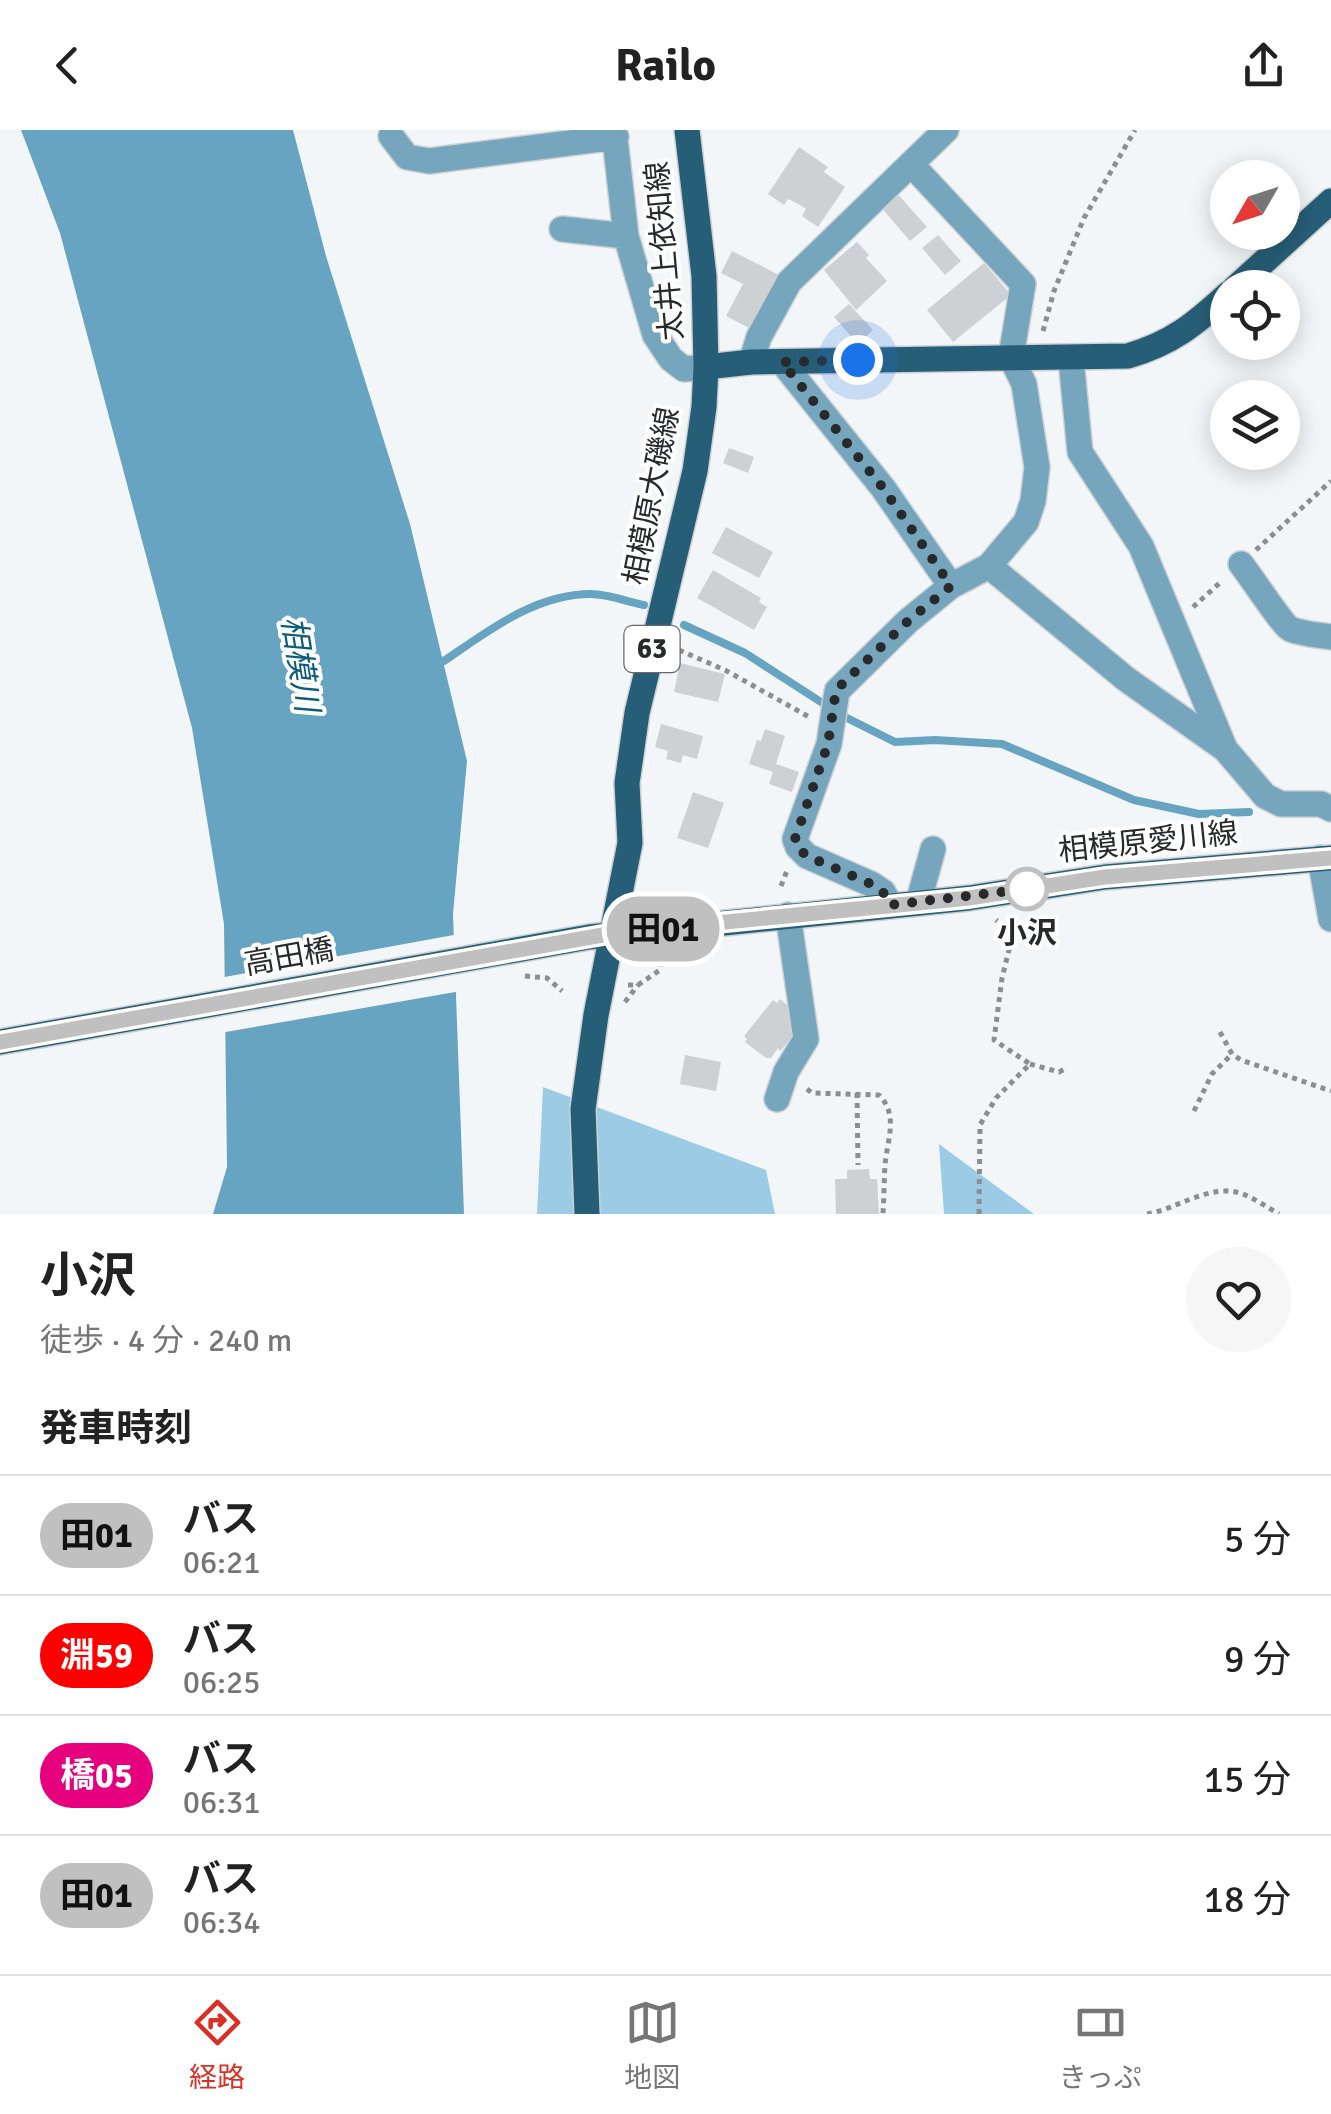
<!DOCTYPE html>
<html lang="ja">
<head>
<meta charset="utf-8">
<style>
	:root { --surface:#fff; --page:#f6f6f6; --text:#222; --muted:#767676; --line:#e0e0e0; --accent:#d93025 }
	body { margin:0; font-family:Signika,"Noto Sans JP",sans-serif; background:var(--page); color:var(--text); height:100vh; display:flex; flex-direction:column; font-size:38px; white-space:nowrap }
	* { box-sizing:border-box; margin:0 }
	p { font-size:32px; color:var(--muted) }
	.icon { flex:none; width:55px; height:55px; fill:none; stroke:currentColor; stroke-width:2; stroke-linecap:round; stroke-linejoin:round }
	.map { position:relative; height:1084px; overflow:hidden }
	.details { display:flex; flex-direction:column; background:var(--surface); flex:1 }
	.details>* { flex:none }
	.badge { padding:0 20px; border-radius:32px; font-size:35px; line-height:65px }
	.needle { width:65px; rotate:231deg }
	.tools { position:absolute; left:1210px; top:30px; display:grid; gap:20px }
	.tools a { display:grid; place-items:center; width:90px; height:90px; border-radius:50%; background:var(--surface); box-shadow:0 5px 25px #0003; font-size:50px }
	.you { position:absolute; width:50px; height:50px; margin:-25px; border:8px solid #fff; border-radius:50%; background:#1a73e8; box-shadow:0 0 0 15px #1a73e833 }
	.map>.badge { position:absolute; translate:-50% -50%; box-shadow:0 0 0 5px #fff }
	h2 { padding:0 40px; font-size:38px; line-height:90px }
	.round { display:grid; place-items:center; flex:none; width:105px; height:105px; border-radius:52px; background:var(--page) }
	.overview { display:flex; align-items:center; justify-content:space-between; height:170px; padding:0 40px }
	h1 { font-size:48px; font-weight:700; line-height:75px }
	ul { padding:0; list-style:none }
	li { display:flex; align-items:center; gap:30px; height:120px; padding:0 40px; border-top:2px solid var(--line) }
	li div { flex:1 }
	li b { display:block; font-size:38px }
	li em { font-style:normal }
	li .badge { min-width:110px; font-weight:700; text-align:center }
	header { display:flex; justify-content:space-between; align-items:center; height:130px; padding:0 40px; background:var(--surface); font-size:45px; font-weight:700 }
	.menu { display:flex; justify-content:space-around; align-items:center; height:140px; border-top:2px solid var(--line); background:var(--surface); font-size:28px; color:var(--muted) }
	.menu a { display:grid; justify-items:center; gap:5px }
	.menu .selected { color:var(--accent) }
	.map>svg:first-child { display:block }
	.green { fill:#9ccce5 }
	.water { fill:#67a4c2 }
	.pier { fill:#f3f6f8 }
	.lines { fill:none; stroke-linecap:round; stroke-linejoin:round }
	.stream { stroke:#67a4c2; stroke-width:8 }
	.building { fill:#ced1d3 }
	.minor-casing { stroke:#ced1d3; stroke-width:28 }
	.major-casing { stroke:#ced1d3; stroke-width:28 }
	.path { stroke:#8c8e90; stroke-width:5; stroke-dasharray:5 5; stroke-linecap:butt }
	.minor { stroke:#76a6be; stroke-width:25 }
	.major { stroke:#275e77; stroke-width:25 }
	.line-casing { stroke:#fff; stroke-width:22 }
	.line { stroke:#c0c0c0; stroke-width:15 }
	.walk { stroke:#28292a; stroke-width:10; stroke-dasharray:0 18 }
	.stop-dot { fill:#fff; stroke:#c0c0c0; stroke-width:5 }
	.labels { text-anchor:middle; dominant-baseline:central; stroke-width:8; stroke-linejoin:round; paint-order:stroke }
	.shield { fill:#fff; stroke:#68696a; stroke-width:2.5 }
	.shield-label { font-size:28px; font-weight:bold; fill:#28292a }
	.street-label { font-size:30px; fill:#28292a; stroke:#fff }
	.stop-label { font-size:30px; font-weight:bold; fill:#28292a; stroke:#fff }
	.water-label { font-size:32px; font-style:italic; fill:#0c5d7b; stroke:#fff }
</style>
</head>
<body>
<header><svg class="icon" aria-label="back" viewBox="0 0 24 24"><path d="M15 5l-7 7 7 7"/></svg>Railo<svg class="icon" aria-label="share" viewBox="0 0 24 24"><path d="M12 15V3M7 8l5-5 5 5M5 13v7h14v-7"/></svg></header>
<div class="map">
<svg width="1331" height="1084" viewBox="0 0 1331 1084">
	<rect width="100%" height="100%" fill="#f3f6f8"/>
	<path class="green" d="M 543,957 L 766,1040 L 775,1084 L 537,1084 Z
		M 939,1014 L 1034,1084 L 944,1084 Z"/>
	<path class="water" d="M 21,0 L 293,0 L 326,126 L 410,394 L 467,631 L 453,784 L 464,1084 L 213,1084 L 227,1037 L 224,794 L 192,598 L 60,103 Z"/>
	<path class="pier" d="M 459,804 L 461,861 L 220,903 L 219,848 Z"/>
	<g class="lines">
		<path class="stream" d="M 684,495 L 745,523 L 824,574
			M 432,529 L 444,531 C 488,501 535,464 591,464 C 608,464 628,472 644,475
			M 843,586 L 895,612 L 935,610 L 1002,614 L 1134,670 L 1199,684 L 1249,682"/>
	</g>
	<path class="building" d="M 799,17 L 828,37 L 824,42 L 845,57 L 818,97 L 802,86 L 806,79 L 802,76 L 788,69 L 784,75 L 768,64 Z
		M 895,61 L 927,97 L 910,111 L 879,75 Z
		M 938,105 L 961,131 L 945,145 L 922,118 Z
		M 857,112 L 869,125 L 866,128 L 887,151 L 856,180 L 824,140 Z
		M 732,121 L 783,147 L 751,199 L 726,186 L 743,154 L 721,143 Z
		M 984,133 L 1011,165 L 953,212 L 927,180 Z
		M 849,174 L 873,200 L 858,214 L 834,187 Z
		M 729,318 L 754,327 L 748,343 L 723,333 Z
		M 726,397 L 773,422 L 759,448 L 712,423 Z
		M 713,440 L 761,468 L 759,472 L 767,477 L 754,500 L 697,468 Z
		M 680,533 L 725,544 L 718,572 L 674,562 Z
		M 661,594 L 703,606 L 697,629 L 683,625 L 681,633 L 666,629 L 668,621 L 655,617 Z
		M 765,599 L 785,606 L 776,634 L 799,642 L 792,662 L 769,654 L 773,642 L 749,634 L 757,610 L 761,611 Z
		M 693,662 L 724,673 L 708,718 L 677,708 Z
		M 780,869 L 798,884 L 800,899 L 780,921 L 778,918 L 771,928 L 766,928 L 745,912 L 747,909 L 744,906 L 773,870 L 777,873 Z
		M 685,925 L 721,932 L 716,961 L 680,954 Z
		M 869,1039 L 870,1049 L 877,1049 L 879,1084 L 836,1084 L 835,1049 L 847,1049 L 847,1040 Z"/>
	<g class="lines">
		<defs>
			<path id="minor" d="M 614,0 L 626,106 L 655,205 L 671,229 L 684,239 L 706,237
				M 391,6 L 407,27 L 429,31 L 616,7
				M 562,99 L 626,106
				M 1071,229 L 1080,322 L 1141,416 L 1225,619
				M 751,232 L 759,207 L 789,152 L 946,0
				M 782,232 L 883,358 L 951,456
				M 1241,434 C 1250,445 1284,497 1290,499 C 1302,504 1318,505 1331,507
				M 989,436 L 1126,549 L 1225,619 L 1265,666 L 1281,674 L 1321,674 L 1331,679
				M 1320,728 L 1331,789
				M 918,773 L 933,719
				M 890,775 L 883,762 L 871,754 L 807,726 L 798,717 L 795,709 L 829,614 L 837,561 L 908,491 L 951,456 L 989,436 L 1026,392 L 1033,371 L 1037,337 L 1024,254 L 1011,227 L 1023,154 L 911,34
				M 777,969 L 786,942 L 806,909 L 788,785"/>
			<path id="major" d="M 1235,158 L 1331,71
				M 706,237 L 751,232 L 1128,226 C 1172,213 1194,195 1228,164
				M 0,912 L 589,807 L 969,768 L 1105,747 L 1331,728
				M 587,1084 L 583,979 L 596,885 L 630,713 L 627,653 L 637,583 L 695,341 L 704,277 L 706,237 L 704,146 L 687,0"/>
		</defs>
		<use href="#minor" class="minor-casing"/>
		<use href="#major" class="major-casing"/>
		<path class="path" d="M 1043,201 L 1054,161 L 1084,88 L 1135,0
			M 1256,420 L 1331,351
			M 1193,477 L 1222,451
			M 679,520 L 725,540 L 811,588
			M 781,756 L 788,738
			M 525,846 L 547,848 L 562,861
			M 628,855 L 638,855 L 660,840 L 661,826
			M 625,872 L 638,855
			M 1220,902 L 1232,924 L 1241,930 L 1331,961
			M 1030,934 L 1059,942 L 1065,939
			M 807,959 L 812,963 L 879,965 C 899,985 887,1011 885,1035 C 884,1051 884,1068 883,1084
			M 857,963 L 858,1035
			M 1194,981 L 1212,944 L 1232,924
			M 979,1084 L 980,995 L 996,968 L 1030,934 L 994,910 L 1002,848 L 1013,804 L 996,790
			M 1147,1084 C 1177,1079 1212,1052 1243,1064 C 1255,1069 1267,1077 1279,1084"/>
		<use href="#minor" class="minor"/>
		<use href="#major" class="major"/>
	</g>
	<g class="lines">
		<defs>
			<path id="line" d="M 0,912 L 614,803 L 969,768 L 1105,747 L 1331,728"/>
		</defs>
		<use href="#line" class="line-casing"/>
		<use href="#line" class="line"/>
		<path class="walk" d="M 858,230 L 782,232 L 883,358 L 951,456 L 908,491 L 836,560 L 828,614 L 795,709 L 798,718 L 807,726 L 871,754 L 883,762 L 890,775 L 1027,759"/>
	</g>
	<circle class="stop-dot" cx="1027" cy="759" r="20"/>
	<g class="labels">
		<rect class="shield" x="624.5" y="496" width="55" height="46" rx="8"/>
		<g class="shield-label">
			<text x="652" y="519">63</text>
		</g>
		<g class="street-label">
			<text transform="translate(665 121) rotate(-95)">太井上依知線</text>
			<text transform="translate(652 366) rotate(-79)">相模原大磯線</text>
			<text transform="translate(1148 712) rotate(-6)">相模原愛川線</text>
			<text transform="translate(289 827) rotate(-10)">高田橋</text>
		</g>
		<g class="stop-label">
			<text x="1027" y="803">小沢</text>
		</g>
		<g class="water-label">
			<text transform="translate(300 534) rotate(81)">相模川</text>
		</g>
	</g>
</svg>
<div class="tools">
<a><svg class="needle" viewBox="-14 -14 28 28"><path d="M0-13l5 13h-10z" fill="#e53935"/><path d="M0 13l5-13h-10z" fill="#767676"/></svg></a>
<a><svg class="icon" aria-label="locate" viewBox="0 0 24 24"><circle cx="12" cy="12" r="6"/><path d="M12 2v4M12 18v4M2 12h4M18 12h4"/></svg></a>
<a><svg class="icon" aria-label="layers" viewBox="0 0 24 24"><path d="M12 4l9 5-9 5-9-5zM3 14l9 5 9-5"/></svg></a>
</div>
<div class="you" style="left:858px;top:230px"></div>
<b class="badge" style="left:663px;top:799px;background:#c0c0c0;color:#111">田01</b>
</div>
<section class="details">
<div class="overview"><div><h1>小沢</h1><p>徒歩 · 4 分 · 240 m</p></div><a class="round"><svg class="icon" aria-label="heart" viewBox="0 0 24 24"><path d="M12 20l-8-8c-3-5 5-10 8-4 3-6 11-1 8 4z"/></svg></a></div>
<h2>発車時刻</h2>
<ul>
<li><span class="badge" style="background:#c0c0c0;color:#111">田01</span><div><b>バス</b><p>06:21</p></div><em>5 分</em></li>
<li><span class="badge" style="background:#f00;color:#fff">淵59</span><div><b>バス</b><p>06:25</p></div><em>9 分</em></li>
<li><span class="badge" style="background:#e6007e;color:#fff">橋05</span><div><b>バス</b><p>06:31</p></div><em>15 分</em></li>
<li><span class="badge" style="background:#c0c0c0;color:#111">田01</span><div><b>バス</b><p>06:34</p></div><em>18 分</em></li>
</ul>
</section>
<nav class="menu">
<a class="selected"><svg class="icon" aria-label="directions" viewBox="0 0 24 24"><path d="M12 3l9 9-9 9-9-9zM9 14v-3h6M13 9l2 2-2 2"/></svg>経路</a>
<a><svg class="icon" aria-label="map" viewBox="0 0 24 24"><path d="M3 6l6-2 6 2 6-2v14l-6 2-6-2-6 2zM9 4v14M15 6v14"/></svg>地図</a>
<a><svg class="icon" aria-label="tickets" viewBox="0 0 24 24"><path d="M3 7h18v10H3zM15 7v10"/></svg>きっぷ</a>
</nav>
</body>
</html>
